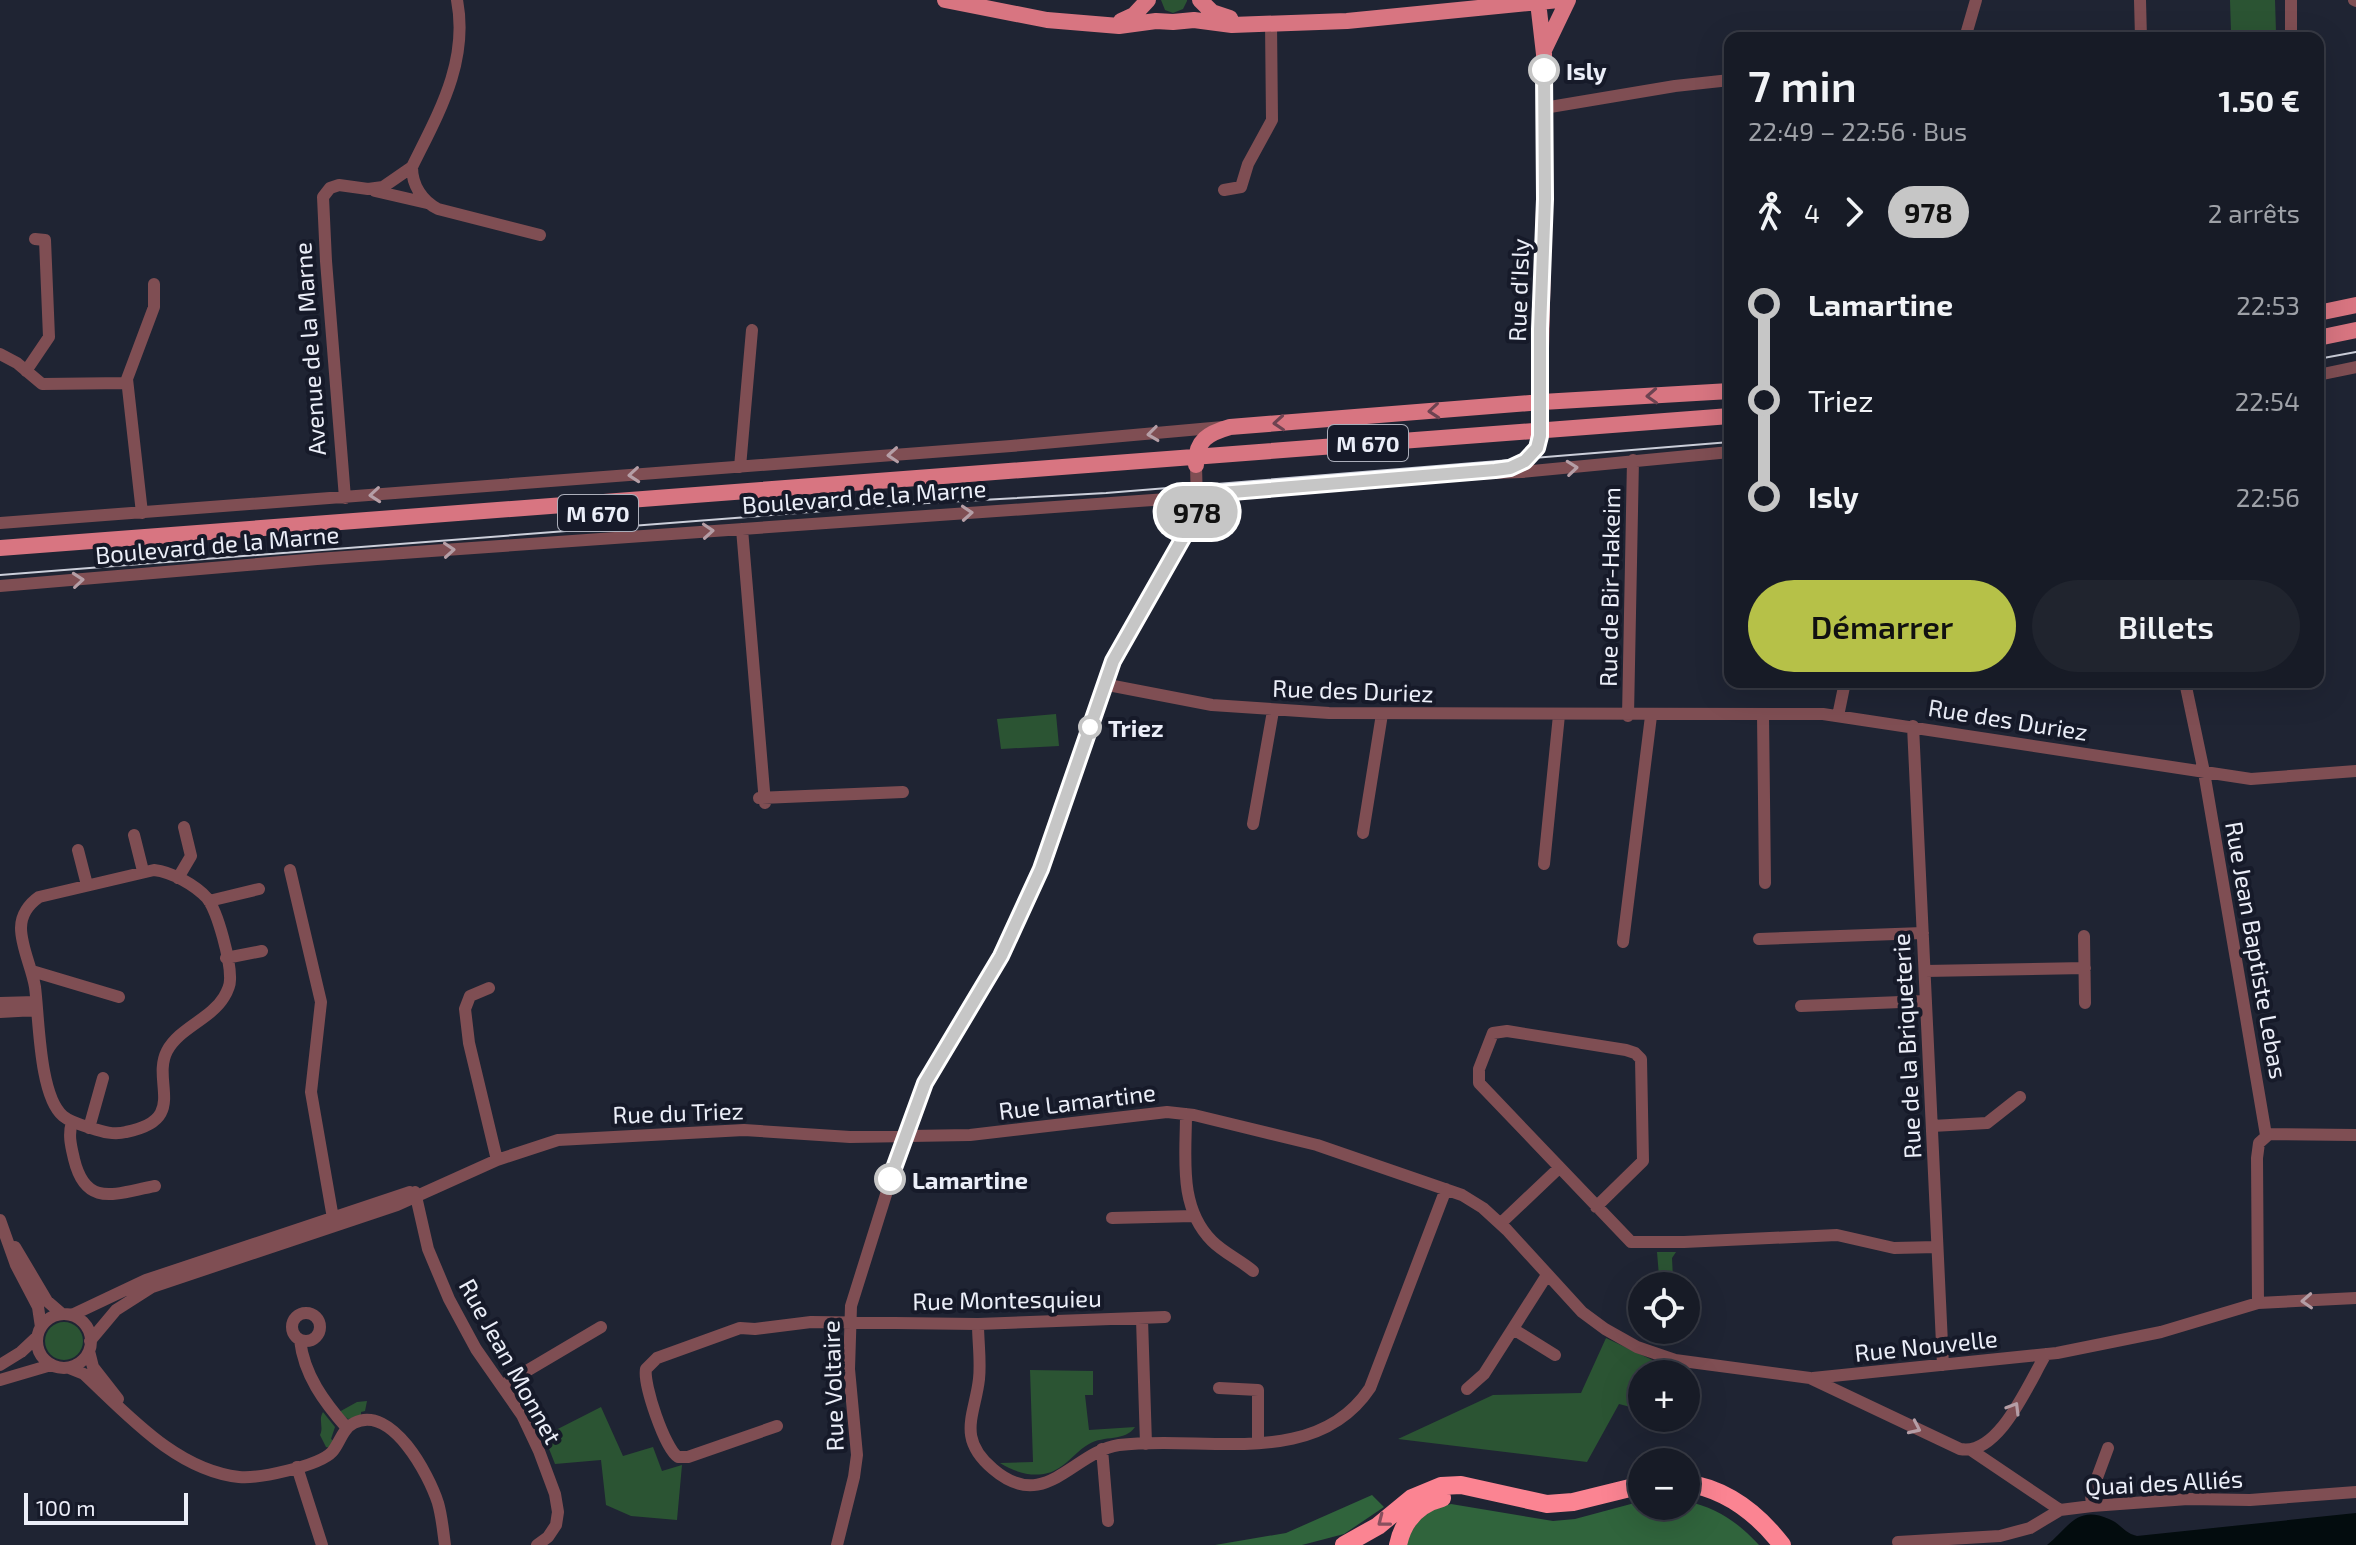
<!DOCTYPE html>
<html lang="fr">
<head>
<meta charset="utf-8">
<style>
	:root { --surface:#171b26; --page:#20242e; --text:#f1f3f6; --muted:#9ea1a7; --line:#363943; --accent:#b6c148 }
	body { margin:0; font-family:"Exo 2",sans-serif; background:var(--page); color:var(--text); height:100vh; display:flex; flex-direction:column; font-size:30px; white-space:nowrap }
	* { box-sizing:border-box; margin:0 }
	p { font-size:26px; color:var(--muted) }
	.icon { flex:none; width:44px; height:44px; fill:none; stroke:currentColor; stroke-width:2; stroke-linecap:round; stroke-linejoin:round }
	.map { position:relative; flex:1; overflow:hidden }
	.panel { position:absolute; left:1724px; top:32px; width:600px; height:656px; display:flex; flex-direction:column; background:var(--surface); border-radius:16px; box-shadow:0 8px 32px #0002,0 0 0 2px var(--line) }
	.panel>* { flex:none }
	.badge { padding:0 16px; border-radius:26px; font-size:28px; line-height:52px }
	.fabs { position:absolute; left:1628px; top:1272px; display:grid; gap:16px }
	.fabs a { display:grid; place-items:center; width:72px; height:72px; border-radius:50%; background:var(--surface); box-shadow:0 8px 32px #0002,0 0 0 2px var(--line); font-size:40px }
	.scale { position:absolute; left:24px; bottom:20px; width:164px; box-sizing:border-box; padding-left:8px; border:4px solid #ebeef8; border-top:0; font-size:22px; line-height:28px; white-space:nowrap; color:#ebeef8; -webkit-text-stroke:6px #161a29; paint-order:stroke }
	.map>.badge { position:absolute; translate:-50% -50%; box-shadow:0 0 0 4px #fff }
	.legs { display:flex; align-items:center; gap:12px; height:88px; padding:0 24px; font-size:26px }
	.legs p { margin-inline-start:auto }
	.overview { display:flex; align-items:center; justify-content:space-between; height:136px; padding:0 24px }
	h1 { font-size:44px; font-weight:600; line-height:60px }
	.button { display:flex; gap:16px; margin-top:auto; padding:16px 24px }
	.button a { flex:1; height:92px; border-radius:48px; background:var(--accent); color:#111; font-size:32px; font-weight:600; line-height:92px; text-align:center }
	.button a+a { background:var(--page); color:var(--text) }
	ul { padding:0 24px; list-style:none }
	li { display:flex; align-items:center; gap:28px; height:96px; font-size:30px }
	li i { display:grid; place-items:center; width:12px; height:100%; margin:0 10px; background:currentColor }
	li i::after { content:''; width:20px; height:20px; margin:-10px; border:6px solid; border-radius:50%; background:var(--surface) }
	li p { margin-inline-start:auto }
	li:first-child i { background:linear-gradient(#0000 50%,currentColor 0) }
	li:last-child i { background:linear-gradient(currentColor 50%,#0000 0) }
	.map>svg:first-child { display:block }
	.green { fill:#2b5433 }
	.forest { fill:#30643c }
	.water { fill:#030c0e }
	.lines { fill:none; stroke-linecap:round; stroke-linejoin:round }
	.minor { stroke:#7f4e53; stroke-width:12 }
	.major { stroke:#d87581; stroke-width:16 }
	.highway { stroke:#fb8492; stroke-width:18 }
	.tram { stroke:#cccfda; stroke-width:2 }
	.oneway { stroke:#6d4351 }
	.oneway2 { stroke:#b59ea6 }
	.oneway3 { stroke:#884f5e }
	.line-1-casing { stroke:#fff; stroke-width:18 }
	.line-1 { stroke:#c6c6c6; stroke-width:12 }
	.stop-1-dot { fill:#fff; stroke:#c6c6c6; stroke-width:4 }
	.labels { text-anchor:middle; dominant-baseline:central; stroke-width:8; stroke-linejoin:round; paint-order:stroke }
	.shield { fill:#161a29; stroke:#abaeba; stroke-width:2 }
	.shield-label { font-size:22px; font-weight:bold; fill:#ebeef8 }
	.stop-label { font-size:24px; font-weight:bold; fill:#ebeef8; stroke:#161a29; text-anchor:start }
	.street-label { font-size:24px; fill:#ebeef8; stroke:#161a29 }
</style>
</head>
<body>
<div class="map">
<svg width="2356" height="1545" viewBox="0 0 2356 1545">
	<rect width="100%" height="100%" fill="#1f2433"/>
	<path class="green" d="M 1161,0 L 1187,0 L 1187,1 L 1183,9 L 1173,13 L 1165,10 Z
		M 2230,0 L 2275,0 L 2276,32 L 2231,32 Z
		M 1056,714 L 1059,746 L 1001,749 L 997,719 Z
		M 1657,1252 L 1676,1252 L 1672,1258 L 1673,1278 L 1659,1276 Z
		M45 1341a19 19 0 1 1 38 0a19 19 0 1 1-38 0Z
		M 1606,1338 L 1665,1366 L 1663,1374 L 1642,1374 L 1642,1410 L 1619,1404 L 1587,1462 L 1398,1439 L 1493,1395 L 1581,1393 Z
		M 1030,1370 L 1093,1371 L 1093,1395 L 1085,1395 L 1089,1430 L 1135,1427 C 1125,1442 1104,1435 1089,1444 C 1078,1450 1070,1461 1059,1468 C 1041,1480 1017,1474 1000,1463 L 1033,1462 Z
		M 367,1401 L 365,1411 L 361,1412 L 361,1417 L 348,1419 L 339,1412 L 357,1402 Z
		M 601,1407 L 623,1456 L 653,1447 L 662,1471 L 682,1465 L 677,1520 L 631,1516 L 606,1505 L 601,1460 L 555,1464 L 544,1436 Z
		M 323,1412 L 335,1427 L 331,1439 L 334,1441 L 330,1448 L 326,1447 L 320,1435 C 324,1427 318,1420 323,1412 Z"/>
	<path class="forest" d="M 1372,1495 L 1384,1507 L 1344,1534 L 1302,1545 L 1215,1545 L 1286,1533 Z
		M 1642,1501 L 1642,1506 L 1686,1506 L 1686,1501 C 1717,1508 1738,1522 1759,1545 L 1405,1545 C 1416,1520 1424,1511 1451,1504 L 1553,1521 L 1575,1519 Z"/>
	<path class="water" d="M 2356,1513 L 2356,1545 L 2047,1545 C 2068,1529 2076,1504 2109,1519 C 2120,1523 2124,1533 2137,1536 Z"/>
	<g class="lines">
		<path class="minor" d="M 457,0 C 469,62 438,114 412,167 C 412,185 422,201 438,209 L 540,235
			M 2140,0 L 2141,38
			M 2291,0 L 2291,38
			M 2354,0 L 2356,1
			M 1965,38 L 1976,0
			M 1544,108 L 1675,86 L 1730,80
			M 1224,190 L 1241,187 L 1248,164 L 1272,120 L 1271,23
			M 375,191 L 427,203
			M 0,354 L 17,363 L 42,384 L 127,383
			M 26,371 L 49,337 L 45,240 L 35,239
			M 2318,375 L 2356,367
			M 1196,466 L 1197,503
			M 740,467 L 752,330
			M 1505,469 C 1521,465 1534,457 1539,440
			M 345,498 L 326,261 L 323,197 L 330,188 L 339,185 L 368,189 L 383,187 L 412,167
			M 142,513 L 127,379 L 154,307 L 154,284
			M 0,523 L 1011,446 L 1223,427
			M 742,529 L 765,803
			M 0,586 L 317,559 L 1181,498 L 1466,474 L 1522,472 L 1730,452
			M 2185,682 L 2204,772 L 2266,1135
			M 1103,684 L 1212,705 L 1329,713 L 1823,714 L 2251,779 L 2356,771
			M 1763,715 L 1765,883
			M 1628,716 L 1633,460
			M 1838,716 L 1845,682
			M 1913,726 L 1943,1365
			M 759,798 L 903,792
			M 1253,824 L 1273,711
			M 1363,833 L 1382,714
			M 134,835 L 143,871
			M 78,850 L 87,885
			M 1544,864 L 1559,715
			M 154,870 C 172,872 195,885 207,898 C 218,912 231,962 230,980 C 230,986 227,992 224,997 C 211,1019 179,1028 167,1051 C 151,1082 189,1120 126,1132 C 114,1135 103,1132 91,1128 C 81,1125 70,1122 63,1116 C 39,1096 39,1017 35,987 C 32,968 21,947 21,928 C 21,915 29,904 39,897 Z
			M 290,870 L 321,1002 L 311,1092 L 334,1224
			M 178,878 L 191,856 L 184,827
			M 209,901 L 259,889
			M 2084,936 L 2085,1003
			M 1759,939 L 1923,933
			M 1623,942 L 1651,716
			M 226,958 L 262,951
			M 32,971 L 119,997
			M 1925,971 L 2085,968
			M 489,988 L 470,996 L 465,1009 L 469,1043 L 497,1160
			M 0,1003 L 36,1002
			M 1801,1006 L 1926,1001
			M 0,1012 L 36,1010
			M 1186,1114 C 1186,1157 1178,1207 1212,1241 C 1224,1253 1240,1260 1253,1271
			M 72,1122 C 68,1135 71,1146 74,1159 C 86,1209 116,1193 155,1186
			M 1932,1126 L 1987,1123 L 2020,1097
			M 89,1128 L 103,1078
			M 415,1192 L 428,1249 L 449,1299 L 476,1349 L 522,1415 L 539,1451 L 555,1494 L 558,1512 L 556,1525 L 548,1537 L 537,1545
			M 1596,1207 L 1643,1161 L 1641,1059 L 1635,1053 L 1626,1050 L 1507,1031 L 1493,1033 L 1479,1069 L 1479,1083 L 1631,1242 L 1684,1242 L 1837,1235 L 1894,1248 L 1937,1247
			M 1112,1218 L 1194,1216
			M 0,1220 L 16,1265 L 38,1307 L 41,1327
			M 1501,1223 L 1559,1168
			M 15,1247 L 47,1301 L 62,1314
			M 2258,1303 L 2257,1158 L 2259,1143 L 2269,1134 L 2356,1135
			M292 1327a14 14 0 1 1 28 0a14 14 0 1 1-28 0Z
			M37 1341a27 27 0 1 1 54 0a27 27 0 1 1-54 0Z
			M 72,1315 L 146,1280 L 410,1192
			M 1142,1319 L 1146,1444
			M 978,1324 C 978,1342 981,1361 979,1379 C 975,1415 956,1438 993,1469 C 1045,1514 1073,1452 1119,1445 C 1201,1434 1315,1471 1370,1388 L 1446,1189
			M 1513,1329 L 1555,1355
			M 300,1340 C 304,1375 324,1402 347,1428
			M 90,1341 L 116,1310 L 152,1287 L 397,1205 L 497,1160 L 558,1140 L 744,1130 L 850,1137 L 970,1135 L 1167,1112 L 1194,1115 L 1317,1145 L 1462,1195 L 1483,1208 L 1507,1230 L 1582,1312 L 1605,1329 L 1637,1347 L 1675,1360 L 1810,1378 L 1960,1449 C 1999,1457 2029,1382 2046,1354
			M 89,1351 L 93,1367 L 118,1399
			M 0,1365 L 21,1352 L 37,1337
			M 69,1368 L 84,1374 C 128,1415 176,1470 239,1477 C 258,1479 319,1466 332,1452 C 340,1443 342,1429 354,1423 C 392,1404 429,1475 438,1503 C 442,1517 443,1531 445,1545
			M 1813,1378 L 2057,1353 L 2161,1332 L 2258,1303 L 2356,1298
			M 0,1380 L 51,1365
			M 503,1385 L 601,1327
			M 1219,1388 L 1258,1390 L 1258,1442
			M 1467,1389 L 1484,1374 L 1547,1275
			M 777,1426 L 688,1457 L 678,1457 C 665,1449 643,1384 646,1369 L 657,1358 L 740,1328 L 755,1329 L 811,1322 L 978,1324 L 1165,1317
			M 1102,1449 L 1108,1521
			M 1971,1450 L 2060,1510
			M 297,1467 L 322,1545
			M 2092,1506 L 2091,1494 L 2108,1448
			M 1898,1542 L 2000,1536 L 2030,1528 L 2060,1510 L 2092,1506 L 2188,1499 L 2250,1500 L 2356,1492
			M 837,1545 L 854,1477 L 857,1455 L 849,1369 L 851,1306 L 910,1118 L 929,1075 L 1001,956 L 1019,919 L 1056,831 L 1113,661 L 1208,494"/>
		<path class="major" d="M 945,0 L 1047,20 L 1119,26 L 1156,21 L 1173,22 L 1194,20 L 1232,25 L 1347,21 L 1559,0
			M 1200,0 L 1212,12 L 1230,18
			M 1538,2 L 1544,54 L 1545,165 L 1539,440
			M 1121,21 L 1134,15 L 1148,0
			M 1545,48 L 1568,0
			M 2318,313 L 2356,305
			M 2318,338 L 2356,330
			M 1196,465 C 1195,440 1209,433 1230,427 L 1542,402 L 1730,391
			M 0,548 L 1730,416"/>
		<path class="highway" d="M 1686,1483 C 1726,1489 1758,1514 1782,1545
			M 1344,1545 L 1378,1526 L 1412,1498 L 1441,1486 L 1461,1485 L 1547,1504 L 1573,1502 L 1642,1485
			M 1398,1545 C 1403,1521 1418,1504 1442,1498"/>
		<path class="tram" d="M 2318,359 L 2356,352
			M 0,575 L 927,503 L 1106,493 L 1730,442"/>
	</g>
	<defs><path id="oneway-chevron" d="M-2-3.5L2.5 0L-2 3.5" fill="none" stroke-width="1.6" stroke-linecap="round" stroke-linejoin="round" transform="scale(2)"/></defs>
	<g class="oneway">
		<use href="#oneway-chevron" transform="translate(1652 396) rotate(177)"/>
		<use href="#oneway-chevron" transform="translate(1434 411) rotate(175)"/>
		<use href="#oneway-chevron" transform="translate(1279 423) rotate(176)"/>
	</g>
	<g class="oneway2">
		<use href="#oneway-chevron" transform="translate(1153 434) rotate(173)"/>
		<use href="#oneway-chevron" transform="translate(893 455) rotate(176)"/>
		<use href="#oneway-chevron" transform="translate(1572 468) rotate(-6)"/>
		<use href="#oneway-chevron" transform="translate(634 475) rotate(175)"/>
		<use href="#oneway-chevron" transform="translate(375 495) rotate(175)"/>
		<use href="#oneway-chevron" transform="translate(967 513) rotate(-4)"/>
		<use href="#oneway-chevron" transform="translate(708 531) rotate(-4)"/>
		<use href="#oneway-chevron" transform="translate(449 550) rotate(-4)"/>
		<use href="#oneway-chevron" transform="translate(78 580) rotate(-5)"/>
		<use href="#oneway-chevron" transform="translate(2307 1301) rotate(177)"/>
		<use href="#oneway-chevron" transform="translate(2014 1408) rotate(-59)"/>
		<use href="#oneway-chevron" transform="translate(1915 1428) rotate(25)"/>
	</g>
	<use class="oneway3" href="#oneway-chevron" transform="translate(1383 1521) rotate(142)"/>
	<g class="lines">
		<defs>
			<path id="line-1" d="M 890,1179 L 925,1083 L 1001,956 L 1041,869 L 1113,661 L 1208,494 L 1495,470 L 1510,468 L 1525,461 L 1537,448 L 1540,436 L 1540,329 L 1545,199 L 1544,70"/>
		</defs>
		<use href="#line-1" class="line-1-casing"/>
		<use href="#line-1" class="line-1"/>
	</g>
	<g class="stop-1-dot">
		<circle cx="1544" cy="70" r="14"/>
		<circle cx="1090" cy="727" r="10"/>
		<circle cx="890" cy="1179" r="14"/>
	</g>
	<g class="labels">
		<g class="shield">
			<rect x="1328" y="425" width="80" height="36" rx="6"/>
			<rect x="558" y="495" width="80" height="36" rx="6"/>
		</g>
		<g class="shield-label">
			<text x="1368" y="443">M 670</text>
			<text x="598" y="513">M 670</text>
		</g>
		<g class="stop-label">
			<text x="1566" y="70">Isly</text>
			<text x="1108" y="727">Triez</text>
			<text x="912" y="1179">Lamartine</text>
		</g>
		<g class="street-label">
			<text transform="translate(1518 290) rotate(-88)">Rue d'Isly</text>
			<text transform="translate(309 349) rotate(-94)">Avenue de la Marne</text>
			<text transform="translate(864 496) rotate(-4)">Boulevard de la Marne</text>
			<text transform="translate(217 544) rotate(-5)">Boulevard de la Marne</text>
			<text transform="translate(1609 587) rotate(-89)">Rue de Bir-Hakeim</text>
			<text transform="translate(1353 690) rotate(2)">Rue des Duriez</text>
			<text transform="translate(2008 719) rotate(9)">Rue des Duriez</text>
			<text transform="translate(2257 950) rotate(80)">Rue Jean Baptiste Lebas</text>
			<text transform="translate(1906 1046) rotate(-93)">Rue de la Briqueterie</text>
			<text transform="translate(1077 1101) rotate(-7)">Rue Lamartine</text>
			<text transform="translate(678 1112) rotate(-2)">Rue du Triez</text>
			<text transform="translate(1007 1299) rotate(-1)">Rue Montesquieu</text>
			<text transform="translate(1926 1345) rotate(-6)">Rue Nouvelle</text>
			<text transform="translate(511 1361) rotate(61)">Rue Jean Monnet</text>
			<text transform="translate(832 1386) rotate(-92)">Rue Voltaire</text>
			<text transform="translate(2164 1482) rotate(-3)">Quai des Alliés</text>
		</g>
	</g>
</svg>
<div class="fabs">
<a><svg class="icon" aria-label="locate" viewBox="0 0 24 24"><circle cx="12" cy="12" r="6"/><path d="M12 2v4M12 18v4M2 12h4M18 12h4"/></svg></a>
<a>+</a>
<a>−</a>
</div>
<div class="scale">100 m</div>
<b class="badge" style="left:1197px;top:512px;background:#c6c6c6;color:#111">978</b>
<section class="panel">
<div class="overview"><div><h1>7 min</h1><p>22:49 – 22:56 · Bus</p></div><b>1.50 €</b></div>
<div class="legs"><svg class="icon" aria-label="walk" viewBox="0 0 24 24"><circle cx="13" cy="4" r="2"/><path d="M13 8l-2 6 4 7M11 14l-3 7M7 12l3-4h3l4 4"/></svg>4<svg class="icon" aria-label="forward" viewBox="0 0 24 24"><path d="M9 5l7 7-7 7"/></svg><b class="badge" style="background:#c6c6c6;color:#111">978</b><p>2 arrêts</p></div>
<ul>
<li><i style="color:#c6c6c6"></i><b>Lamartine</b><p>22:53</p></li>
<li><i style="color:#c6c6c6"></i><span>Triez</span><p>22:54</p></li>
<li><i style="color:#c6c6c6"></i><b>Isly</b><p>22:56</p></li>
</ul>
<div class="button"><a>Démarrer</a><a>Billets</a></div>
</section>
</div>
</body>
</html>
